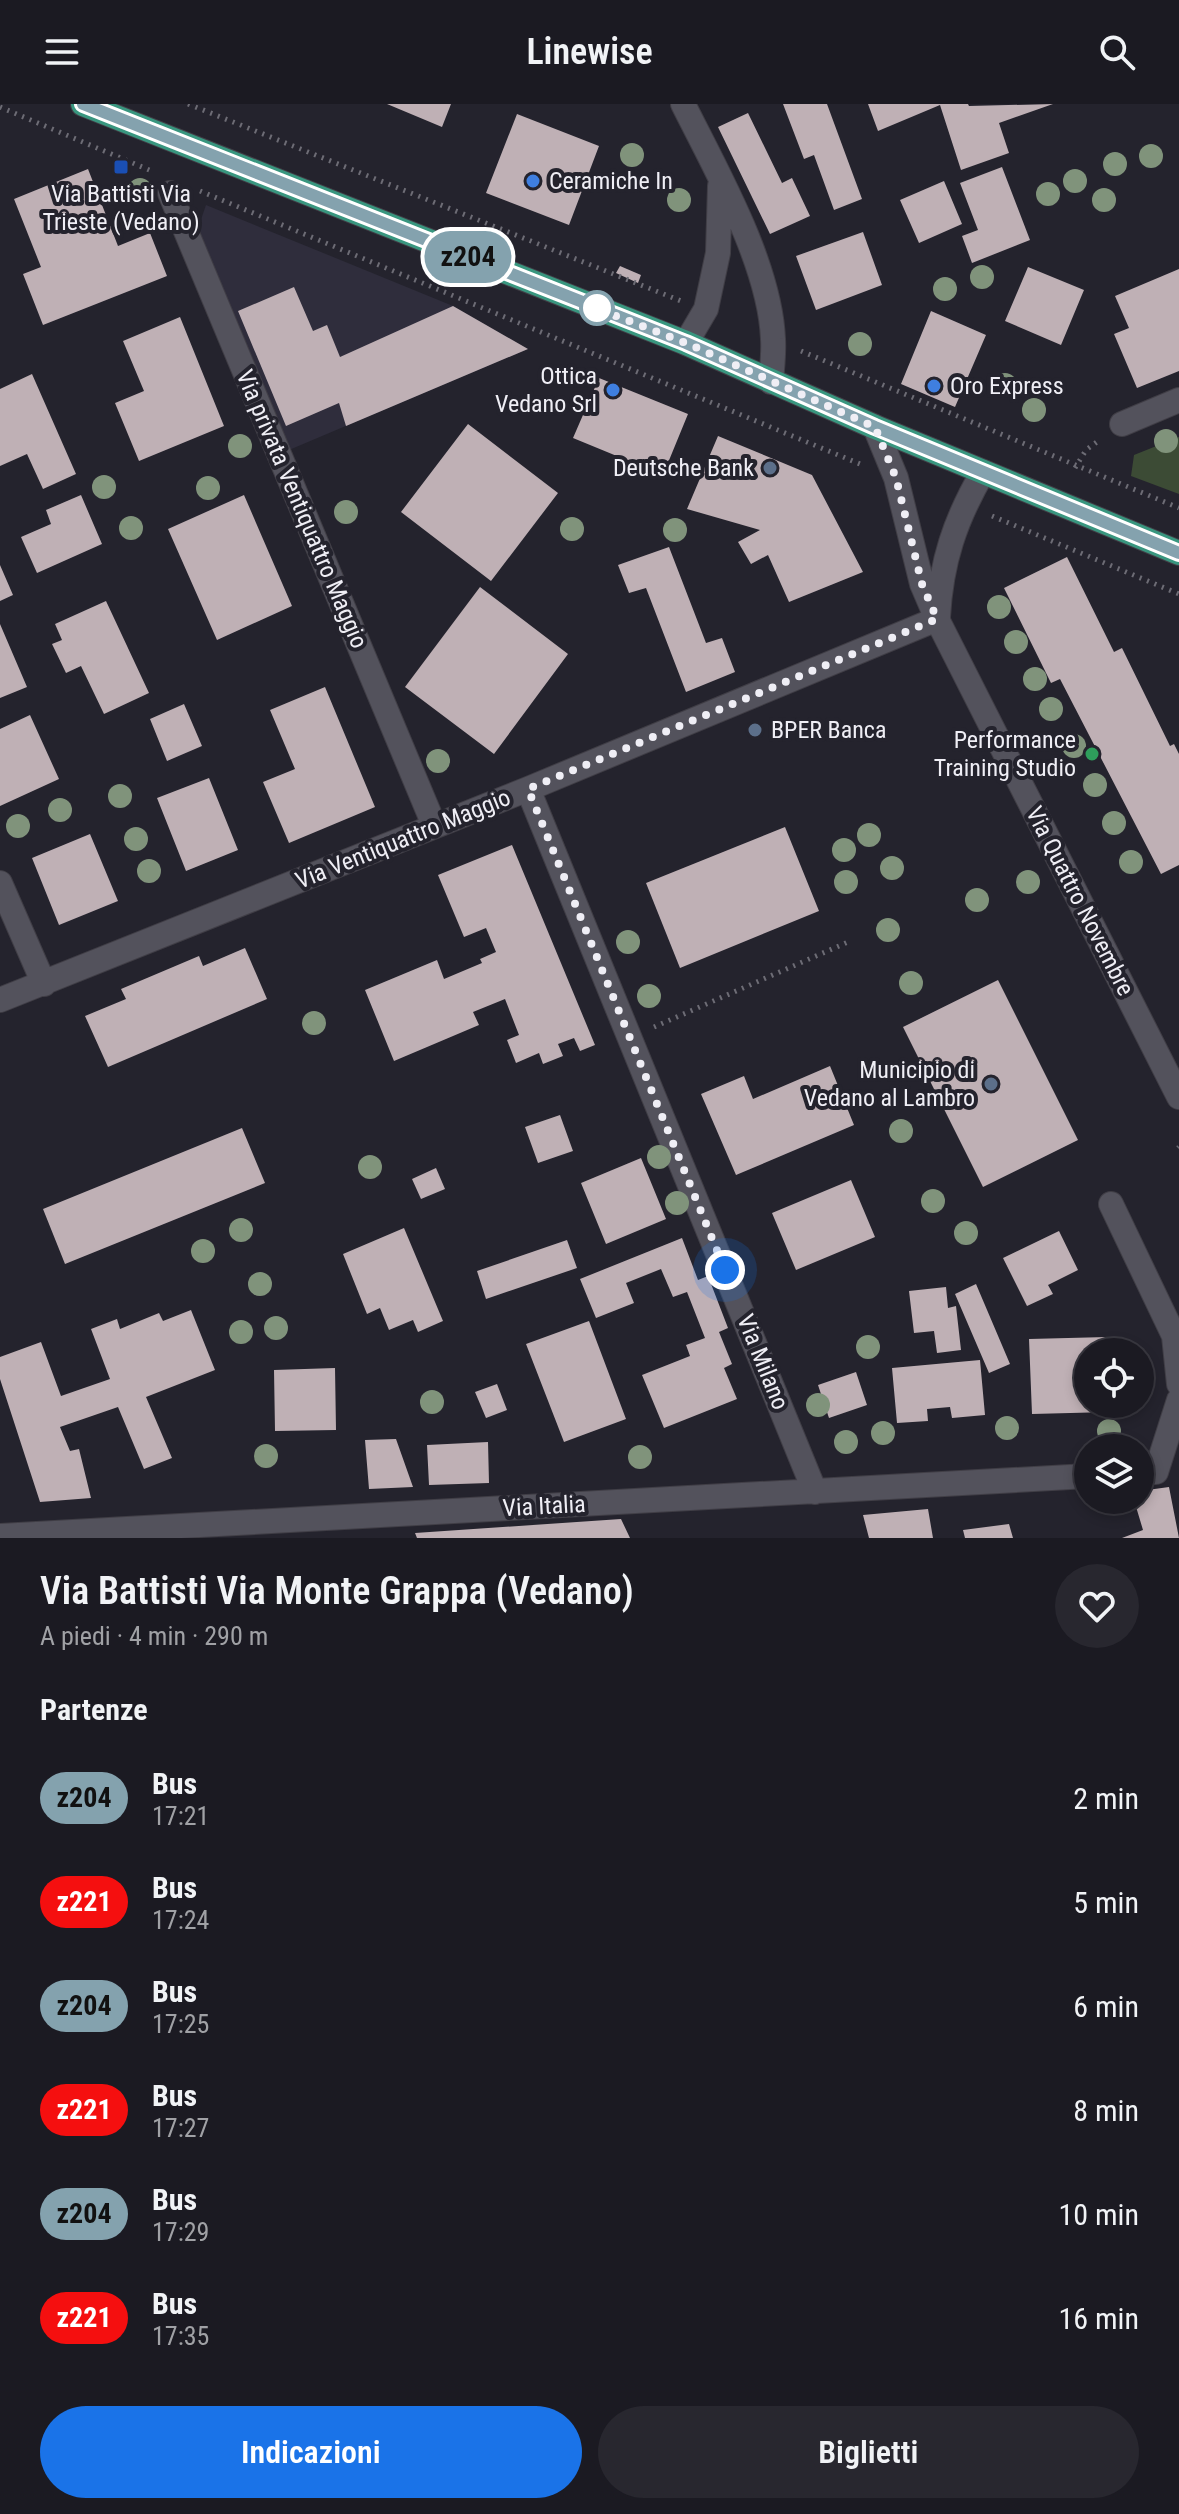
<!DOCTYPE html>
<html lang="it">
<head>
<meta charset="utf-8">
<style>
	:root { --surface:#1b1a22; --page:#28272f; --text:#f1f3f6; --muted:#a0a1a5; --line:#393840; --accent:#1a73e8 }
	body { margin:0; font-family:"Roboto Condensed",sans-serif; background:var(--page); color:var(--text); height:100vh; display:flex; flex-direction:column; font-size:30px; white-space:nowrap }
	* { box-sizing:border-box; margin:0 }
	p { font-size:26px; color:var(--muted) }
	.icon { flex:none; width:44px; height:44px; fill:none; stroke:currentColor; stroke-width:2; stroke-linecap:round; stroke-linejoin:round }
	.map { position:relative; height:1434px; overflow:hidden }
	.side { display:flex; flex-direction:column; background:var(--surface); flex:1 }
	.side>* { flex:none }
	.badge { padding:0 16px; border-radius:26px; font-size:28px; line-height:52px }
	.controls { position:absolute; left:1074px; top:1234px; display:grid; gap:16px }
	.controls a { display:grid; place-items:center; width:80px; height:80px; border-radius:50%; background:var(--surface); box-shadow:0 4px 12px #0003,0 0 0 2px var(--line); font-size:40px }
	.you { position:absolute; width:40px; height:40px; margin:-20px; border:6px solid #fff; border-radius:50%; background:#1a73e8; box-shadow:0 0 0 12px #1a73e833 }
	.map>.badge { position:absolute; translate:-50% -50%; box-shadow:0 0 0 4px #fff }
	h2 { padding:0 40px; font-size:30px; line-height:72px }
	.round { display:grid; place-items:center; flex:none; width:84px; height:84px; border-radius:42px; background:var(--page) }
	.headline { display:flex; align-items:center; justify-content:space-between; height:136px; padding:0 40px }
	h1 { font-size:38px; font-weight:600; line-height:60px }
	.cta { display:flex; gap:16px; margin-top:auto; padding:16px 40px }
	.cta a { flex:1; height:92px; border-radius:48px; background:var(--accent); color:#fff; font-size:32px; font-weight:600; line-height:92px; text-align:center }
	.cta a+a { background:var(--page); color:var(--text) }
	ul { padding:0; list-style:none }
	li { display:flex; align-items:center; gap:24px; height:104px; padding:0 40px }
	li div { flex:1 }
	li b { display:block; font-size:30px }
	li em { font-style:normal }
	li .badge { min-width:88px; font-weight:700; text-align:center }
	header { display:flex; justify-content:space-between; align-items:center; height:104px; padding:0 40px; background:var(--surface); font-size:36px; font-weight:600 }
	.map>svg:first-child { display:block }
	.built { fill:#2f2d3c }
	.green { fill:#3c4b35 }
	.building { fill:#bfb0b5 }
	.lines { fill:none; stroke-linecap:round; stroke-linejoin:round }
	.minor-casing { stroke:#403e46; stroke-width:26 }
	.major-casing { stroke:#403e46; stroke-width:26 }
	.path { stroke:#6d6c75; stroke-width:5; stroke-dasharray:2 6; stroke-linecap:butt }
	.minor { stroke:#53525c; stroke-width:24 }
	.major { stroke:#39967f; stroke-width:24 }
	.tree { fill:#80937b }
	.line-casing { stroke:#fff; stroke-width:18 }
	.line { stroke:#84a2ae; stroke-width:12 }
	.walk { stroke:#efeef5; stroke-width:8; stroke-dasharray:0 14.4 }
	.transit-dot { fill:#1a4fb4; stroke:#24232d; stroke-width:3 }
	.shop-dot { fill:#3f7fe0; stroke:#24232d; stroke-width:3 }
	.stop-dot { fill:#fff; stroke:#84a2ae; stroke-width:4 }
	.service-dot { fill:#5c6f8a; stroke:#24232d; stroke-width:3 }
	.leisure-dot { fill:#2e9e5b; stroke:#24232d; stroke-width:3 }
	.labels { text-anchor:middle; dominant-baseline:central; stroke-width:8; stroke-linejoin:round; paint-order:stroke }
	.poi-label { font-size:24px; fill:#efeef5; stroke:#24232d; text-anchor:end }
	.street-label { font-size:24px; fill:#efeef5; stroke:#24232d }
</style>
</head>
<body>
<header><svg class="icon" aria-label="menu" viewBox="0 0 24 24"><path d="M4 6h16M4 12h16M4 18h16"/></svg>Linewise<svg class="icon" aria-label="search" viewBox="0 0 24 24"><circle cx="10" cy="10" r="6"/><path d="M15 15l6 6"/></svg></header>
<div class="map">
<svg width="1179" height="1434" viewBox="0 0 1179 1434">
	<rect width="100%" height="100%" fill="#24232d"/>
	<path class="built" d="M 206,101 L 453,202 L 528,245 L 289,346 L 197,127 Z"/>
	<path class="green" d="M 1179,333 L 1179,390 L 1131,372 L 1134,351 Z"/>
	<path class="building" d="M 387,0 L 451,0 L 442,23 Z
		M 783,0 L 827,0 L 862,95 L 834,106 L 814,51 L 804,55 Z
		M 868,0 L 968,0 L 969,2 L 1053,0 L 999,19 L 1009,49 L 961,66 L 940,1 L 878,27 Z
		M 748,9 L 782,79 L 792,74 L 810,112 L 770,130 L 718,23 Z
		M 517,10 L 599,42 L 569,121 L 486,89 Z
		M 1002,63 L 1030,136 L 972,159 L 962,132 L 978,126 L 960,79 Z
		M 88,65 L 118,142 L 150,129 L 167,172 L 43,221 L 23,170 L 41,163 L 14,95 Z
		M 944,77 L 962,120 L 919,139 L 900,96 Z
		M 863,128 L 882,181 L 816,206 L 796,152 Z
		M 620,162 L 641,171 L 638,179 L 616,169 Z
		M 1028,163 L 1084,186 L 1061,241 L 1005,217 Z
		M 1179,165 L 1179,267 L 1137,284 L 1114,230 L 1129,224 L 1115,192 Z
		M 294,183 L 313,227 L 327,221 L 340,253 L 453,202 L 528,245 L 346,322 L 339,299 L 286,322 L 238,207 Z
		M 931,207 L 986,231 L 955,303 L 901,280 Z
		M 180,213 L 224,322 L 139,357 L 115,299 L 144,287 L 123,237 Z
		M 32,270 L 76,370 L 43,385 L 27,350 L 0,362 L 0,285 Z
		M 599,274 L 688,310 L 663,371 L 573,334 Z
		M 468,320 L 558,389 L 491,477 L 401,408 Z
		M 718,332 L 812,371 L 863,468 L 789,498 L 768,451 L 751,460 L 738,438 L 760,426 L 687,405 Z
		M 81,391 L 102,440 L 37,469 L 21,433 L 51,420 L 46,406 Z
		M 244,391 L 292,502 L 217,536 L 168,425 Z
		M 669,443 L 706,539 L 722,534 L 735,568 L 686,588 L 646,484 L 629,489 L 618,461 Z
		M 1067,453 L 1114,548 L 1122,544 L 1170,642 L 1174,640 L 1179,650 L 1179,761 L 1161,770 L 1060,575 L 1051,579 L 1004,484 Z
		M 0,461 L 13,491 L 0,497 Z
		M 480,483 L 568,550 L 494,650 L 405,583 Z
		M 106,497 L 149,589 L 104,610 L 81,562 L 66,569 L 52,540 L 62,536 L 55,520 Z
		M 0,520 L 27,583 L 0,594 Z
		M 325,583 L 375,703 L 289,739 L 263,678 L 295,665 L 270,606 Z
		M 184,600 L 202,642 L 167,657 L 150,615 Z
		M 30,611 L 59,675 L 0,702 L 0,625 Z
		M 209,674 L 238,746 L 186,767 L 157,694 Z
		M 785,723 L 819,807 L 680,864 L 646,779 Z
		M 90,730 L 118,797 L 59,821 L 32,754 Z
		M 512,741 L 595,941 L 580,947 L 574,934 L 558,940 L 563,952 L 543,960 L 539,949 L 516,959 L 507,936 L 519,931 L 505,895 L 473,908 L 479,921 L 394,957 L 365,886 L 437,856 L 444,875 L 482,859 L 480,855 L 496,848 L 486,824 L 464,833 L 438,771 Z
		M 245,844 L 267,895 L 108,963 L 85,912 L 126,895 L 121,885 L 199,852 L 203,862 Z
		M 998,876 L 1078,1036 L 983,1083 L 903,923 Z
		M 830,962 L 854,1021 L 736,1071 L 701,990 L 744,972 L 753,995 Z
		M 560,1011 L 573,1047 L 538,1059 L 525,1023 Z
		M 242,1024 L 265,1079 L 65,1160 L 43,1105 Z
		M 641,1054 L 666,1115 L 606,1140 L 581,1079 Z
		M 436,1064 L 445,1085 L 421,1095 L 412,1075 Z
		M 851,1076 L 875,1133 L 796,1166 L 772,1109 Z
		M 404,1124 L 443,1217 L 418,1228 L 413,1216 L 389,1226 L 380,1204 L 367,1210 L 343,1150 Z
		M 1059,1127 L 1078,1166 L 1048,1181 L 1053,1190 L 1027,1202 L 1003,1154 Z
		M 682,1134 L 698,1176 L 708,1172 L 728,1224 L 719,1228 L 732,1260 L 724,1264 L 737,1295 L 664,1324 L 642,1271 L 690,1252 L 686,1241 L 705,1234 L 687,1188 L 673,1193 L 661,1165 L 626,1179 L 634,1199 L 596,1214 L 580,1175 Z
		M 567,1136 L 577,1164 L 486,1195 L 477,1167 Z
		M 976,1180 L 1010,1260 L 989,1269 L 955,1190 Z
		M 946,1183 L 948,1204 L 956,1202 L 961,1246 L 937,1249 L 934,1227 L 914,1229 L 909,1187 Z
		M 191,1206 L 215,1266 L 146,1293 L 172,1354 L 144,1365 L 118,1303 L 60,1323 L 70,1347 L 79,1345 L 91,1394 L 40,1398 L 0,1275 L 0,1253 L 41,1238 L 61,1292 L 110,1275 L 91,1225 L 117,1215 L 120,1225 L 159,1209 L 163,1217 Z
		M 589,1217 L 626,1315 L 564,1338 L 526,1240 Z
		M 1107,1233 L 1107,1248 L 1088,1248 L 1088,1300 L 1109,1300 L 1109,1308 L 1032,1310 L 1029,1235 Z
		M 980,1256 L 985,1311 L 952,1314 L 950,1303 L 927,1305 L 928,1317 L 897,1319 L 892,1264 Z
		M 335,1264 L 336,1326 L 275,1327 L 274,1266 Z
		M 856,1268 L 867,1301 L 829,1314 L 818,1281 Z
		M 497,1280 L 507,1306 L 486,1314 L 475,1288 Z
		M 396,1335 L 413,1383 L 369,1385 L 365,1336 Z
		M 488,1338 L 489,1379 L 429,1381 L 427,1341 Z
		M 1169,1383 L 1179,1434 L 1122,1434 L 1143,1426 L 1134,1396 L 1140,1396 L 1140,1387 Z
		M 928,1405 L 933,1434 L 869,1434 L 863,1411 Z
		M 621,1415 L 630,1434 L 417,1434 L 415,1429 Z
		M 1009,1420 L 1013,1434 L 965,1434 L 963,1426 Z"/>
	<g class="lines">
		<defs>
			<path id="minor" d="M 683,0 C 716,66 770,160 773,235 C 774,249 772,264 771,278
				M 170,89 L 434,721
				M 686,239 L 706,205 L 718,149 L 720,82
				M 1122,320 L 1179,296
				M 875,323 L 896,374 L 922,480 L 937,515 L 1179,993
				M 938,513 C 941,458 955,416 983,368
				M 528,685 L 815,1388
				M 0,779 L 44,880
				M 0,896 L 528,685 L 937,515
				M 1111,1100 L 1174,1232 L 1179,1280
				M 1156,1368 L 1179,1296
				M 0,1432 L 1088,1372"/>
			<path id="major" d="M 83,0 L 686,239 L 875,323 L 1179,449"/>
		</defs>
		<use href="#minor" class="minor-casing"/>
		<use href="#major" class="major-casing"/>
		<path class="path" d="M 188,0 L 681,197
			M 0,3 L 154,68
			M 200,87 L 860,360
			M 801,247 L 1179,404
			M 1075,364 L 1086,346 L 1101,335
			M 992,412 L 1179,490
			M 654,923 L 848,838
			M 1178,1044 L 1179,1043"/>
		<use href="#minor" class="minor"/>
		<use href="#major" class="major"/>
	</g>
	<g class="tree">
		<circle cx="632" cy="51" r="12"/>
		<circle cx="1151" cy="52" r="12"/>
		<circle cx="1115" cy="60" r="12"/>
		<circle cx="1075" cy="77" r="12"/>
		<circle cx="140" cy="86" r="12"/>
		<circle cx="1048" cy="90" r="12"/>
		<circle cx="679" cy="96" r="12"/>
		<circle cx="1104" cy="96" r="12"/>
		<circle cx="982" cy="173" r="12"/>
		<circle cx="945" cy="185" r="12"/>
		<circle cx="860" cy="240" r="12"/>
		<circle cx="1005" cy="281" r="12"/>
		<circle cx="1034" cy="306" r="12"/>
		<circle cx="1166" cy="337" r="12"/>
		<circle cx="240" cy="342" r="12"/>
		<circle cx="104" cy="383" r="12"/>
		<circle cx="208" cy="384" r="12"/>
		<circle cx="346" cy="408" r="12"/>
		<circle cx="131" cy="424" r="12"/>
		<circle cx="572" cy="425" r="12"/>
		<circle cx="675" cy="426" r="12"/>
		<circle cx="999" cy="503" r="12"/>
		<circle cx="1016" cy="538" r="12"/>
		<circle cx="1035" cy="575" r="12"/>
		<circle cx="1051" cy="605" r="12"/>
		<circle cx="1074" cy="642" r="12"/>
		<circle cx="438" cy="657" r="12"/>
		<circle cx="1095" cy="681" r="12"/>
		<circle cx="120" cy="692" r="12"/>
		<circle cx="60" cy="706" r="12"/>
		<circle cx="1114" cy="719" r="12"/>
		<circle cx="18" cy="722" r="12"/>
		<circle cx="869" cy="731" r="12"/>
		<circle cx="136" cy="735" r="12"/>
		<circle cx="844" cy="746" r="12"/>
		<circle cx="1131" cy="758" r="12"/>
		<circle cx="892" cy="764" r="12"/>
		<circle cx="149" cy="767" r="12"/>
		<circle cx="846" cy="778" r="12"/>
		<circle cx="1028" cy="778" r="12"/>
		<circle cx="977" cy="796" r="12"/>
		<circle cx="888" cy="826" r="12"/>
		<circle cx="628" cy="838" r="12"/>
		<circle cx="911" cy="879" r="12"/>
		<circle cx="649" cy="892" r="12"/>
		<circle cx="314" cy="919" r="12"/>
		<circle cx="901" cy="1027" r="12"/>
		<circle cx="659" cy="1053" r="12"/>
		<circle cx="370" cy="1063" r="12"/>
		<circle cx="933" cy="1097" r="12"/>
		<circle cx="677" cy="1099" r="12"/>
		<circle cx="241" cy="1126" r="12"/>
		<circle cx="966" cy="1129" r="12"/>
		<circle cx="203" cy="1147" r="12"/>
		<circle cx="260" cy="1180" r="12"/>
		<circle cx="276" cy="1224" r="12"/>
		<circle cx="241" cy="1228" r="12"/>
		<circle cx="868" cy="1243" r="12"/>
		<circle cx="432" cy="1298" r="12"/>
		<circle cx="818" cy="1301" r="12"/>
		<circle cx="1007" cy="1324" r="12"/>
		<circle cx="1109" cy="1327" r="12"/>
		<circle cx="883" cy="1329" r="12"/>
		<circle cx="846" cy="1338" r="12"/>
		<circle cx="266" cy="1352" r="12"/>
		<circle cx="640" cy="1353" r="12"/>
	</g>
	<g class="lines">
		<defs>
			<path id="line" d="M 83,0 L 686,239 L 875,323 L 1179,449"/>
		</defs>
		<use href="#line" class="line-casing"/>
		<use href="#line" class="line"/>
		<path class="walk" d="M 597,204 L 593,203 L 686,239 L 875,323 L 896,374 L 922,480 L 937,515 L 528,685 L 725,1166"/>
	</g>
	<rect class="transit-dot" x="113" y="55" width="16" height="16" rx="4"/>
	<g class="shop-dot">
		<circle cx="533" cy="77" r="8"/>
		<circle cx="934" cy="282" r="8"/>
		<circle cx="613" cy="286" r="8"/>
	</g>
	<circle class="stop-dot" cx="597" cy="204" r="16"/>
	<g class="service-dot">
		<circle cx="770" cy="364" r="8"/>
		<circle cx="755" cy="626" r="8"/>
		<circle cx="991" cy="980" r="8"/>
	</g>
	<circle class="leisure-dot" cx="1092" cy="650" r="8"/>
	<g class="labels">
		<g class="poi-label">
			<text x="549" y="77" text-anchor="start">Ceramiche In</text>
			<text x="121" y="90" text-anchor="middle">Via Battisti Via<tspan x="121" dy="28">Trieste (Vedano)</tspan></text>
			<text x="597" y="272">Ottica<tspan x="597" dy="28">Vedano Srl</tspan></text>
			<text x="950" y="282" text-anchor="start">Oro Express</text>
			<text x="754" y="364">Deutsche Bank</text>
			<text x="771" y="626" text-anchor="start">BPER Banca</text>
			<text x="1076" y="636">Performance<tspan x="1076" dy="28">Training Studio</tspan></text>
			<text x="975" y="966">Municipio di<tspan x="975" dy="28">Vedano al Lambro</tspan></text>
		</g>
		<g class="street-label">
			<text transform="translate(302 405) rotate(67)">Via privata Ventiquattro Maggio</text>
			<text transform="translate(403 735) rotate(-22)">Via Ventiquattro Maggio</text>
			<text transform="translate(1080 797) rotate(63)">Via Quattro Novembre</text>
			<text transform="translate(763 1258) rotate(68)">Via Milano</text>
			<text transform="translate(544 1402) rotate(-3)">Via Italia</text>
		</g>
	</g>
</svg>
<div class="controls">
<a><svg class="icon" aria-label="locate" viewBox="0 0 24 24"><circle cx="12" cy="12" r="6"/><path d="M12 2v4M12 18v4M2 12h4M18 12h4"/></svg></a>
<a><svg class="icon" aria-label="layers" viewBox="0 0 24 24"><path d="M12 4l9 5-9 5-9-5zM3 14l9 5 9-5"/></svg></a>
</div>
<div class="you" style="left:725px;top:1166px"></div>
<b class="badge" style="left:468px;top:153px;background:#84a2ae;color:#111">z204</b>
</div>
<section class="side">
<div class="headline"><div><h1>Via Battisti Via Monte Grappa (Vedano)</h1><p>A piedi · 4 min · 290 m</p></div><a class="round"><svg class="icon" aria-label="heart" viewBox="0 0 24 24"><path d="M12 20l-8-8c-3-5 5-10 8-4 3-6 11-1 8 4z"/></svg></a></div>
<h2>Partenze</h2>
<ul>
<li><span class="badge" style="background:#84a2ae;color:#111">z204</span><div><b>Bus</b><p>17:21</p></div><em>2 min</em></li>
<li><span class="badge" style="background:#f50f0f;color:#fff">z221</span><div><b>Bus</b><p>17:24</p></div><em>5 min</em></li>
<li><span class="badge" style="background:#84a2ae;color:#111">z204</span><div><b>Bus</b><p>17:25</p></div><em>6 min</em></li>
<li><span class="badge" style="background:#f50f0f;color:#fff">z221</span><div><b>Bus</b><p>17:27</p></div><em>8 min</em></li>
<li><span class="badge" style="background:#84a2ae;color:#111">z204</span><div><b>Bus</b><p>17:29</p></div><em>10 min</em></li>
<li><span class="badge" style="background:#f50f0f;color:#fff">z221</span><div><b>Bus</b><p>17:35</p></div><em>16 min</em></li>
</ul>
<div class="cta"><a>Indicazioni</a><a>Biglietti</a></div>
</section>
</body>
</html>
